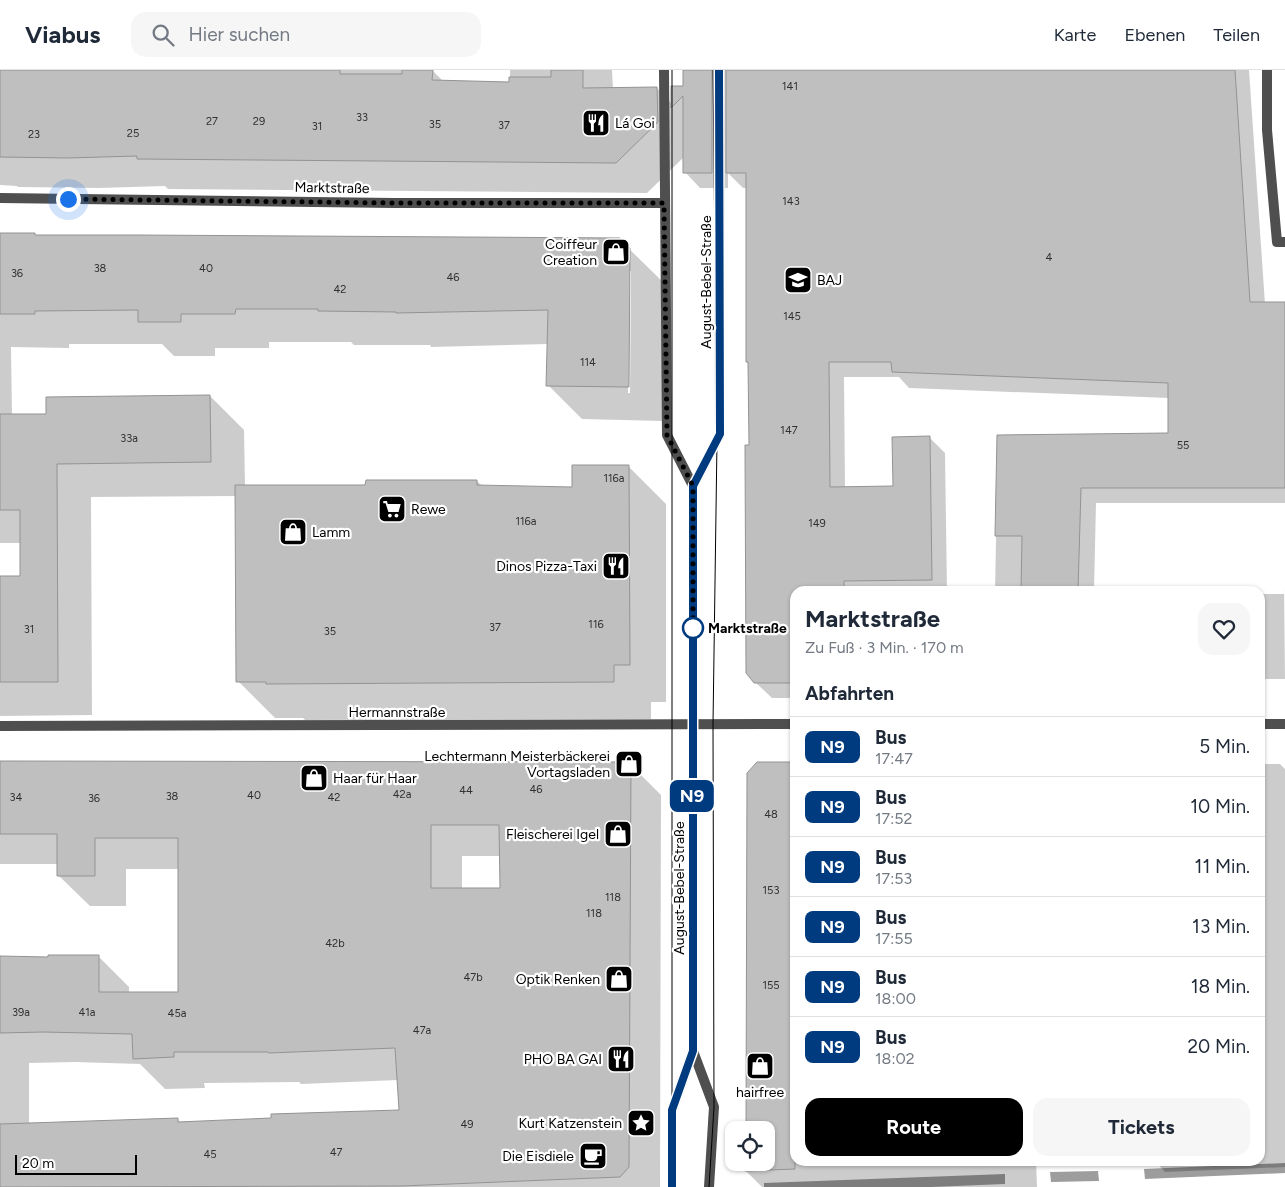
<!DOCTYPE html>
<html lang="de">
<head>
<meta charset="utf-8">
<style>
	:root { --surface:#fff; --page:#f6f6f7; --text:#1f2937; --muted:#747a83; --line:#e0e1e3; --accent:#000 }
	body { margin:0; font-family:Figtree,sans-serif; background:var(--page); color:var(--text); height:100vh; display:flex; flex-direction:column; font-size:19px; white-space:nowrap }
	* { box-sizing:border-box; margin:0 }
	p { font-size:16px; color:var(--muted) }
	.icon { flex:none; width:28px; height:28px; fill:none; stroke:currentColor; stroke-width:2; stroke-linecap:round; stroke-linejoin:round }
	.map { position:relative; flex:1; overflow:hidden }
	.drawer { position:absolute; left:790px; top:516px; width:475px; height:580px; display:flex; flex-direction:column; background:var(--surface); border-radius:15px; box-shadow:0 1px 4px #0004 }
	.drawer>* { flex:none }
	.badge { padding:0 10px; border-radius:8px; font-size:18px; line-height:32px }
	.fabs { position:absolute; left:725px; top:1051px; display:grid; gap:10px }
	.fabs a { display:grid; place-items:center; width:50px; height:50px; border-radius:10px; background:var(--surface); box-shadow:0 1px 4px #0004; font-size:25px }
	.scale { position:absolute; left:15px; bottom:12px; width:122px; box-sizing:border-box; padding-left:5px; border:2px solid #000; border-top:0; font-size:14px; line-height:18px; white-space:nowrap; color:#000; -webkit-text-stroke:4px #fff; paint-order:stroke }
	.you { position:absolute; width:25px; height:25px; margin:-12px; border:4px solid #fff; border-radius:50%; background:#1a73e8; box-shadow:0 0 0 8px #1a73e833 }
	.map>.badge { position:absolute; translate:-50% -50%; box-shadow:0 0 0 2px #fff }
	h2 { padding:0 15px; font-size:19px; line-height:45px }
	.round { display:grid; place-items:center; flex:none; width:52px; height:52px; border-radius:15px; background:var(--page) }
	.head { display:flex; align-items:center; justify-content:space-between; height:85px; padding:0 15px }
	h1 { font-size:24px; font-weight:700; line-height:38px }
	.primary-button { display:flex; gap:10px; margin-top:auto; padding:10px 15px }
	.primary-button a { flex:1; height:58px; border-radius:15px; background:var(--accent); color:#fff; font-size:20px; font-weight:700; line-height:58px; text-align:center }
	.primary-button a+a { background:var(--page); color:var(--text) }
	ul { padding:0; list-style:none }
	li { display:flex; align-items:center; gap:15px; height:60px; padding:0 15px; border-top:1px solid var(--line) }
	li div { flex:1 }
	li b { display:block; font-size:19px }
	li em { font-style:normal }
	li .badge { min-width:55px; font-weight:700; text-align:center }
	header { display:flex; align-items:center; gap:30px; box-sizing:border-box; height:70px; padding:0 25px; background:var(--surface); border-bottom:1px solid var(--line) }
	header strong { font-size:24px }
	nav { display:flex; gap:28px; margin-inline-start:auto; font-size:18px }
	.search { width:350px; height:45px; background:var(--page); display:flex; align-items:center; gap:12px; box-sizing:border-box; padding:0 18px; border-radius:15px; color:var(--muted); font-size:19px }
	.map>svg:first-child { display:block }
	.water { fill:#9d9d9d }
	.shadow { fill:#0003; fill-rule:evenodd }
	.building { fill:#bfbfbf; stroke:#939393; fill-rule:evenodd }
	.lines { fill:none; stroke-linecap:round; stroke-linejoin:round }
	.street { stroke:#4f4f4f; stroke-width:10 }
	.tram { stroke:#000; stroke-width:1 }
	.line-casing { stroke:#fff; stroke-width:11 }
	.line { stroke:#003b80; stroke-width:8 }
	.walk { stroke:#000; stroke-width:5; stroke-dasharray:0 9 }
	.stop-dot { fill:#fff; stroke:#003b80; stroke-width:2.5 }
	.labels { text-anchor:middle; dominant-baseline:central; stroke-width:4.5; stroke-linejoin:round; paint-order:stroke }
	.number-label { font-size:11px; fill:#303030 }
	.poi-label { font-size:14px; fill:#000; stroke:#fff; text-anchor:end }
	.street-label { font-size:14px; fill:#000; stroke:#fff }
	.stop-label { font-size:14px; font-weight:bold; fill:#000; stroke:#fff; text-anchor:start }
</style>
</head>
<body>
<header>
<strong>Viabus</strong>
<div class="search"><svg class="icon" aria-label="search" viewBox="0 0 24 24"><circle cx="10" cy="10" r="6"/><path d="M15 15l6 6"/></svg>Hier suchen</div>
<nav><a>Karte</a><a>Ebenen</a><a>Teilen</a></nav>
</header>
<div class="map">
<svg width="1285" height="1117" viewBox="0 0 1285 1117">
	<rect width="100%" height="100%" fill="#fff"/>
	<path class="water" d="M 1285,1093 L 1285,1103 L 1145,1109 L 1144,1099 Z
		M 1098,1101 L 1099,1111 L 1051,1112 L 1050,1102 Z
		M 1005,1104 L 1005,1114 L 931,1117 L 764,1117 L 764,1113 Z"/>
	<path class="shadow" d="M 0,0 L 432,0 L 443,11 L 510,13 L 510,0 L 612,0 L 613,19 L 657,18 L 672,34 L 684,17 L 684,0 L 1249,0 L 1265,234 L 1285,234 L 1285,433 L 1096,433 L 1094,521 L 995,521 L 998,366 L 1169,364 L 1169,328 L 909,318 L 899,307 L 844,307 L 845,418 L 894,417 L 929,367 L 945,383 L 947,521 L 795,521 L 795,628 L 772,628 L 755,612 L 749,294 L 747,292 L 747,118 L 743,118 L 728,103 L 728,118 L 700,118 L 685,102 L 685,86 L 647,123 L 168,119 L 165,116 L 99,118 L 18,117 L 17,116 L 0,115 Z
		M 0,164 L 36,167 L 619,169 L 664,213 L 663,351 L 582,349 L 548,315 L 548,274 L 431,277 L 430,275 L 354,275 L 351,272 L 269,272 L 269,278 L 215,278 L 215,286 L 174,286 L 162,274 L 69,274 L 69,278 L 11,277 L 12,345 L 47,346 L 210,326 L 244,360 L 245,416 L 366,416 L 477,411 L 482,416 L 573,418 L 628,396 L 666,434 L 666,632 L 651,632 L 651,649 L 305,650 L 303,648 L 275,648 L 238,611 L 236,426 L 91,427 L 92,645 L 0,646 L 0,508 L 21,508 L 21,473 L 0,473 ZM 629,201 L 631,201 L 630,323 L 628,323 Z
		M 1284,514 L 1285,609 L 1260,609 L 1260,524 L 1284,524 Z
		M 0,692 L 630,694 L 661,725 L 660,1117 L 0,1117 L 0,888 L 49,888 L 98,886 L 129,917 L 129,923 L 179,923 L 179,799 L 126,799 L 126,836 L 90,836 L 58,805 L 58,794 L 0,794 ZM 462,786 L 500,786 L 501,819 L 462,819 ZM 75,992 L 140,994 L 165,1019 L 205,1018 L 204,1013 L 299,1012 L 301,1014 L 398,1010 L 400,1041 L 181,1053 L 177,1049 L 31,1054 L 29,1052 L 29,993 Z
		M 795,693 L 795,1091 L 1036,1091 L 1037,1117 L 762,1117 L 746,1101 L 766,1092 L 766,1060 L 746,1060 Z
		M 1260,694 L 1280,694 L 1285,699 L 1285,1097 L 1165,1102 L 1155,1091 L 1260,1091 Z"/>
	<path class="building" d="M 0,0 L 340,0 L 340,4 L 402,4 L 402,0 L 433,0 L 432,10 L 509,12 L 509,7 L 551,7 L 551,0 L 583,0 L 583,18 L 657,17 L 658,52 L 616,93 L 137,89 L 137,86 L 68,88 L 0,87 Z
		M 683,0 L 712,0 L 712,103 L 683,103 L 683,26 L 671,38 L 671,16 L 683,16 Z
		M 726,0 L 1235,0 L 1250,232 L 1285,232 L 1285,418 L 1081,418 L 1078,521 L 1021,521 L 1022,466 L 995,466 L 997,365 L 1168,363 L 1168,313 L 892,302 L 891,292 L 829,292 L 830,417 L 893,416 L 892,367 L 930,366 L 932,510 L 844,511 L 844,521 L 795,521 L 795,613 L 754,613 L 746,603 L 745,375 L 749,375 L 748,292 L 746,292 L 746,103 L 726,103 Z
		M 0,163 L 35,163 L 35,165 L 138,165 L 620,168 L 630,178 L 629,317 L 546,316 L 548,240 L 396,243 L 396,242 L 318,241 L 318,239 L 236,239 L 235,244 L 181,244 L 181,252 L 138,252 L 138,240 L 35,241 L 35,244 L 0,244 Z
		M 210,325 L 211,392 L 57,394 L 58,612 L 0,612 L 0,506 L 20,506 L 20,440 L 0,440 L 0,344 L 46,344 L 46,327 Z
		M 572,395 L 629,395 L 630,595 L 614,595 L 614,612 L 266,614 L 266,612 L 236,612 L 235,415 L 365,415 L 366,410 L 477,410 L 477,415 L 572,417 Z
		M 0,691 L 631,692 L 629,1097 L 620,1107 L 402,1116 L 0,1117 L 0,1054 L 178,1048 L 178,1052 L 271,1048 L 271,1044 L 399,1040 L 395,978 L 269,983 L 268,982 L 174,982 L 174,987 L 133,989 L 132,964 L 43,962 L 0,963 L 0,886 L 48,887 L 48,885 L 99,885 L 99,922 L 178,922 L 178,768 L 95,768 L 95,806 L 57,806 L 57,764 L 0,764 ZM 431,755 L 499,755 L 500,818 L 431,818 Z
		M 757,692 L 795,692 L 795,1099 L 745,1101 L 745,1092 L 766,1092 L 766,1060 L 746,1060 L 747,703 Z"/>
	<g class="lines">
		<path class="street" d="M 664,0 L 667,365 L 693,416 L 693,981 L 714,1037 L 709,1117
			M 1267,0 L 1267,60 L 1277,172 L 1285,172
			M 0,128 L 394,133 L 664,133
			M 693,416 L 720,364 L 719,0
			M 1260,654 L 1285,654
			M 0,656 L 795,654
			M 672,1117 L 672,1040 L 693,981"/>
		<path class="tram" d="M 672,1117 L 672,0
			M 709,1117 L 714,1037 L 713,654 L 717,371 L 713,0"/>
	</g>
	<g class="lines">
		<defs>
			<path id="line" d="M 672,1117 L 672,1040 L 693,981 L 693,416 L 720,364 L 719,0"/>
		</defs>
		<use href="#line" class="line-casing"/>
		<use href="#line" class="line"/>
		<path class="walk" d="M 68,129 L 394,133 L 664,133 L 667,365 L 693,416 L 693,560 L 693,558"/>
	</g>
	<defs>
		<symbol id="restaurant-square" viewBox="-11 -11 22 22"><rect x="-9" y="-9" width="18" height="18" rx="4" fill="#000" stroke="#fff"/><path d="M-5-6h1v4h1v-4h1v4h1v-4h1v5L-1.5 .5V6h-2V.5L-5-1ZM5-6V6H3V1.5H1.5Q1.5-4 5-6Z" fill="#fff"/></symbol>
		<symbol id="shop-square" viewBox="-11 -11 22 22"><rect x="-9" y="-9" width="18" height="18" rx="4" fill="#000" stroke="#fff"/><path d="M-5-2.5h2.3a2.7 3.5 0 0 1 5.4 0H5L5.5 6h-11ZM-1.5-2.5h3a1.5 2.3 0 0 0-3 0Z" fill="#fff"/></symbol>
		<symbol id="university-square" viewBox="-11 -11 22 22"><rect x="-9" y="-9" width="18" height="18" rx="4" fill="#000" stroke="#fff"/><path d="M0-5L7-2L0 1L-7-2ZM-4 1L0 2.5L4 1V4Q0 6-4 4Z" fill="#fff"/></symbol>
		<symbol id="supermarket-square" viewBox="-11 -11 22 22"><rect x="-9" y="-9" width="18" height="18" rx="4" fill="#000" stroke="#fff"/><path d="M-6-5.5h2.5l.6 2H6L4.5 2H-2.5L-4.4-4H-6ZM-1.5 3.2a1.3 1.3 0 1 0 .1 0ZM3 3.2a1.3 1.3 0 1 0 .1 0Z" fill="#fff"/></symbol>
		<symbol id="sight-square" viewBox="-11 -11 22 22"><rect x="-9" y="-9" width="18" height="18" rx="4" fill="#000" stroke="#fff"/><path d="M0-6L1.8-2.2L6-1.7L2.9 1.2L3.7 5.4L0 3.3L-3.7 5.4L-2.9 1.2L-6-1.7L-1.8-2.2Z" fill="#fff"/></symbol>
		<symbol id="cafe-square" viewBox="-11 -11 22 22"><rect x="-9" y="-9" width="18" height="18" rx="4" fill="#000" stroke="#fff"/><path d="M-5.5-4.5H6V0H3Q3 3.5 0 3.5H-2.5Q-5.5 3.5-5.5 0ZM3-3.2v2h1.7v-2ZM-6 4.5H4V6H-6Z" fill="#fff"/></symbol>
	</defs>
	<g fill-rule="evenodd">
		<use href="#restaurant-square" x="580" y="37" width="32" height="32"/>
		<use href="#shop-square" x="600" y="166" width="32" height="32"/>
		<use href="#university-square" x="782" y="194" width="32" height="32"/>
		<use href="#supermarket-square" x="376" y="423" width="32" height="32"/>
		<use href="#shop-square" x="277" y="446" width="32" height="32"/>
		<use href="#restaurant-square" x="600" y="480" width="32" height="32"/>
		<use href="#shop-square" x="613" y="678" width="32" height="32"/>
		<use href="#shop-square" x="298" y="692" width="32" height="32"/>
		<use href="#shop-square" x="602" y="748" width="32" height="32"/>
		<use href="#shop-square" x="603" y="893" width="32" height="32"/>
		<use href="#restaurant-square" x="605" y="973" width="32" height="32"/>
		<use href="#shop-square" x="744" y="980" width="32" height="32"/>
		<use href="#sight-square" x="625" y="1037" width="32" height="32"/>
		<use href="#cafe-square" x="577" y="1070" width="32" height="32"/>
	</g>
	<circle class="stop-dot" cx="693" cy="558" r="10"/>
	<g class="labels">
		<g class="number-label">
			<text x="790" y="16">141</text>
			<text x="362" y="47">33</text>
			<text x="212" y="51">27</text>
			<text x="259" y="51">29</text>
			<text x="435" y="54">35</text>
			<text x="504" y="55">37</text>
			<text x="317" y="56">31</text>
			<text x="133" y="63">25</text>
			<text x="34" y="64">23</text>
			<text x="791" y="131">143</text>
			<text x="1049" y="187">4</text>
			<text x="100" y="198">38</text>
			<text x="206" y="198">40</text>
			<text x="17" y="203">36</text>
			<text x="453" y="207">46</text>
			<text x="340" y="219">42</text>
			<text x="792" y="246">145</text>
			<text x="588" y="292">114</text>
			<text x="789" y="360">147</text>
			<text x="129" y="368">33a</text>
			<text x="1183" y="375">55</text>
			<text x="614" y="408">116a</text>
			<text x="526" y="451">116a</text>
			<text x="817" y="453">149</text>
			<text x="596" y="554">116</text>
			<text x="495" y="557">37</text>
			<text x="29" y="559">31</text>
			<text x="330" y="561">35</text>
			<text x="536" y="719">46</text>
			<text x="466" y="720">44</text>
			<text x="402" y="724">42a</text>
			<text x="254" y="725">40</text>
			<text x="172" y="726">38</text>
			<text x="16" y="727">34</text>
			<text x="334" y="727">42</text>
			<text x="94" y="728">36</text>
			<text x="771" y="744">48</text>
			<text x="771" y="820">153</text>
			<text x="613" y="827">118</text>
			<text x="594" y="843">118</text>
			<text x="335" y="873">42b</text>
			<text x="473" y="907">47b</text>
			<text x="771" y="915">155</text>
			<text x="21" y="942">39a</text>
			<text x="87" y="942">41a</text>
			<text x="177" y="943">45a</text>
			<text x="422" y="960">47a</text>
			<text x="467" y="1054">49</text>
			<text x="336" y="1082">47</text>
			<text x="210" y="1084">45</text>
		</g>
		<g class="poi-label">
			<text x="615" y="53" text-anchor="start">Lá Goi</text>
			<text x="597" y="174">Coiffeur<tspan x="597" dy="16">Creation</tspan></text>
			<text x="817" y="210" text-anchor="start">BAJ</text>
			<text x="411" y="439" text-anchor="start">Rewe</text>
			<text x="312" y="462" text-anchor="start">Lamm</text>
			<text x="597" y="496">Dinos Pizza-Taxi</text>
			<text x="610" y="686">Lechtermann Meisterbäckerei<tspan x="610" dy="16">Vortagsladen</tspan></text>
			<text x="333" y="708" text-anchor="start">Haar für Haar</text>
			<text x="599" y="764">Fleischerei Igel</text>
			<text x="600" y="909">Optik Renken</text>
			<text x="602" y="989">PHO BA GAI</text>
			<text x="760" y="1022" text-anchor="middle">hairfree</text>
			<text x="622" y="1053">Kurt Katzenstein</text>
			<text x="574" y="1086">Die Eisdiele</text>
		</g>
		<g class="street-label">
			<text transform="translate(332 118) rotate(1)">Marktstraße</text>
			<text transform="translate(706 212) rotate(-90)">August-Bebel-Straße</text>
			<text x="397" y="642">Hermannstraße</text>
			<text transform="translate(679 818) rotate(-90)">August-Bebel-Straße</text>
		</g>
		<g class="stop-label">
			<text x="708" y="558">Marktstraße</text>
		</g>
	</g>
</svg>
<div class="fabs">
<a><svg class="icon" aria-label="locate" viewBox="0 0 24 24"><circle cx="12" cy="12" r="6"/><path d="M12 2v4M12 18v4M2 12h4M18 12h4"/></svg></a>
</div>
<div class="scale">20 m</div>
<div class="you" style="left:68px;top:129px"></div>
<b class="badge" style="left:692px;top:726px;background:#003b80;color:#fff">N9</b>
<section class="drawer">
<div class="head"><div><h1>Marktstraße</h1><p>Zu Fuß · 3 Min. · 170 m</p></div><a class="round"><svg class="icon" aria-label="heart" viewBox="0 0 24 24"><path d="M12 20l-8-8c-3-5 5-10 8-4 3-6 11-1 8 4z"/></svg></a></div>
<h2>Abfahrten</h2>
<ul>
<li><span class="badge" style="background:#003b80;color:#fff">N9</span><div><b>Bus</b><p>17:47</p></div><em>5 Min.</em></li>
<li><span class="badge" style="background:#003b80;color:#fff">N9</span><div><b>Bus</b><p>17:52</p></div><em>10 Min.</em></li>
<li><span class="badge" style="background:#003b80;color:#fff">N9</span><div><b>Bus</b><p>17:53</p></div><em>11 Min.</em></li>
<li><span class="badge" style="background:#003b80;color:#fff">N9</span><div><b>Bus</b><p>17:55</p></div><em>13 Min.</em></li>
<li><span class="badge" style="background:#003b80;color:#fff">N9</span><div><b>Bus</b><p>18:00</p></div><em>18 Min.</em></li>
<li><span class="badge" style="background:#003b80;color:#fff">N9</span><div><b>Bus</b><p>18:02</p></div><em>20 Min.</em></li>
</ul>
<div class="primary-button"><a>Route</a><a>Tickets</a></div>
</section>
</div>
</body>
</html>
